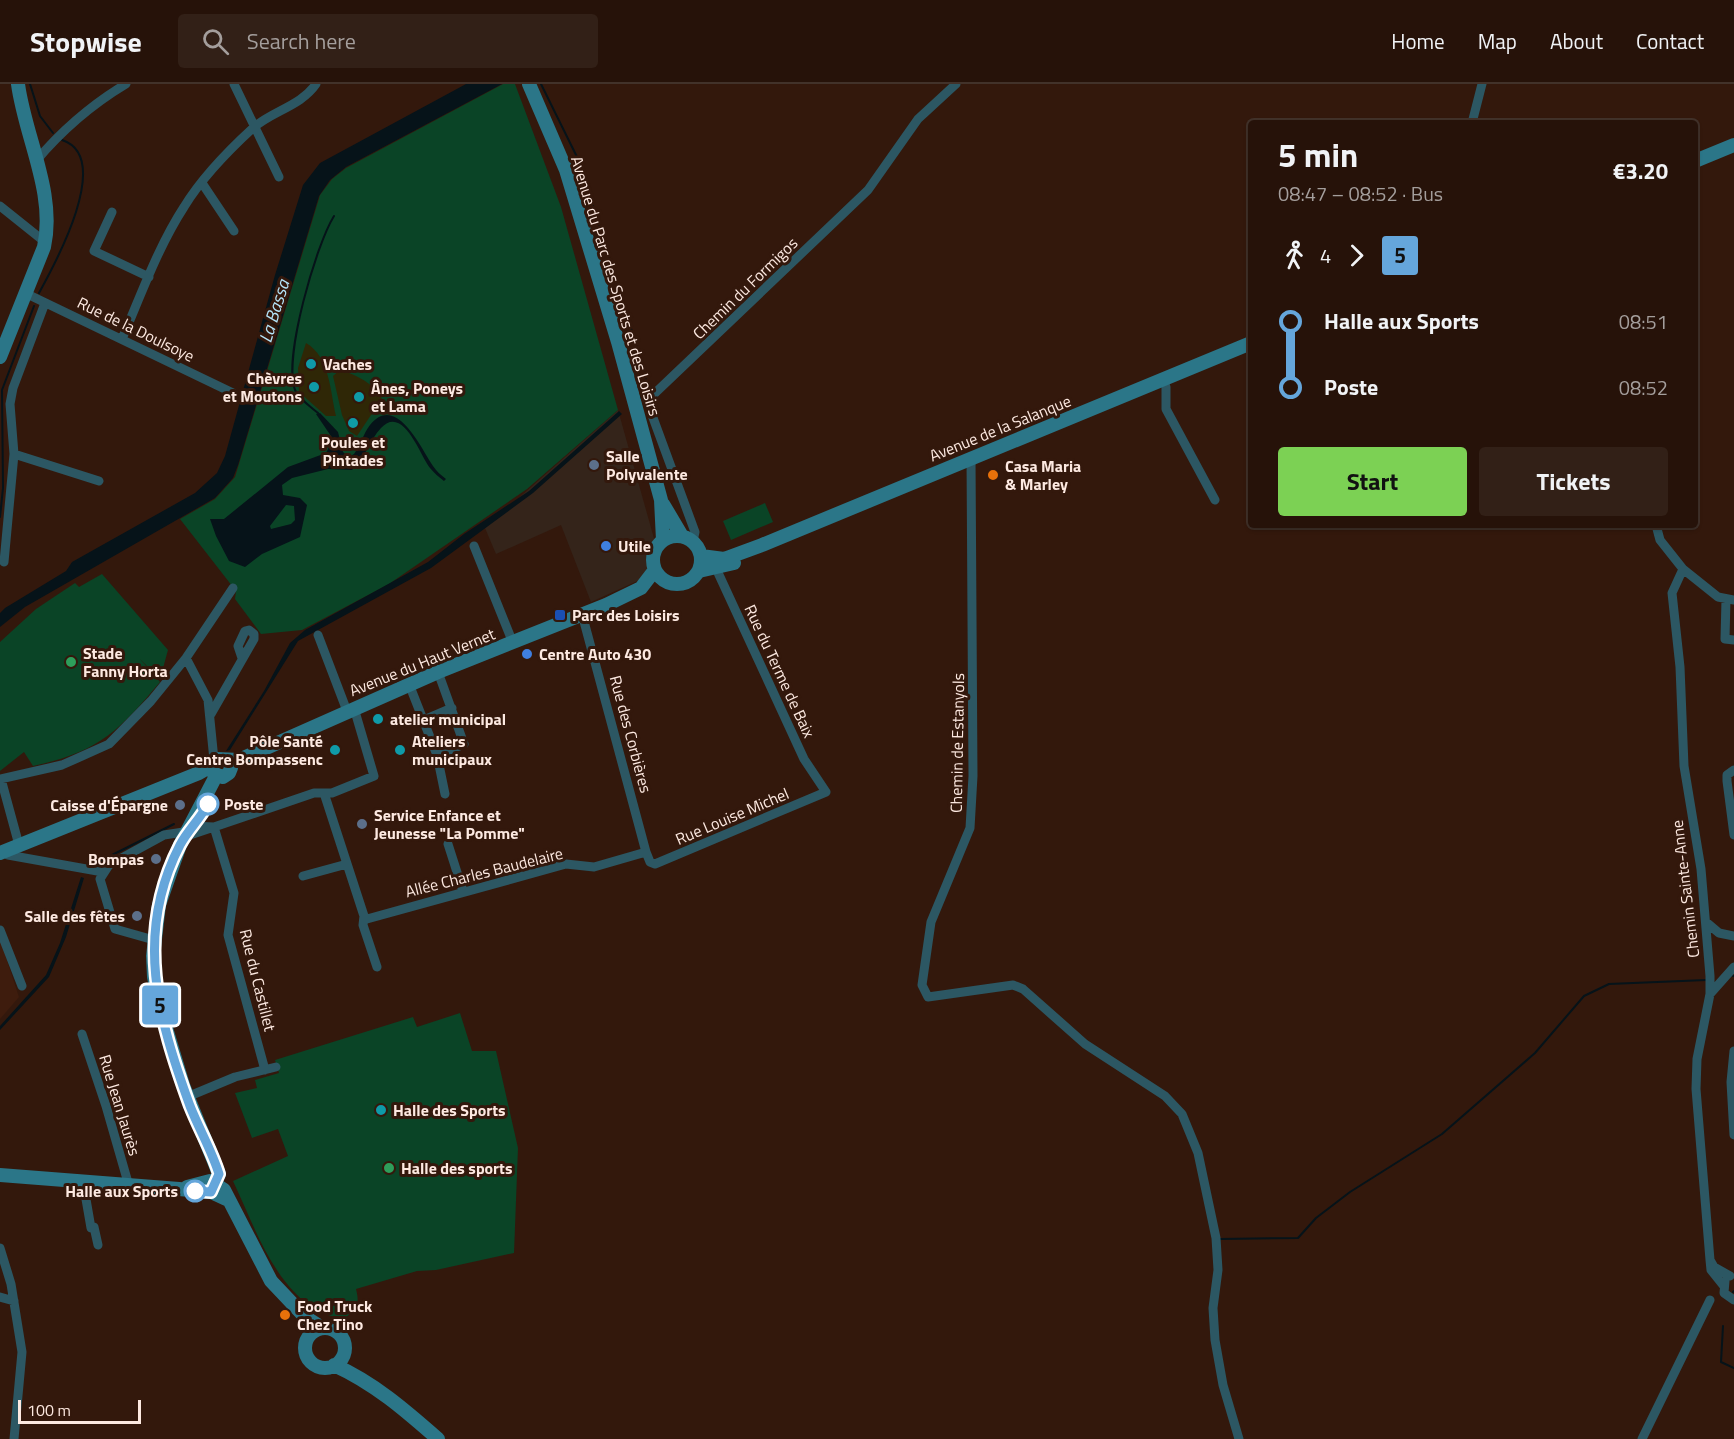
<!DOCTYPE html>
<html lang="en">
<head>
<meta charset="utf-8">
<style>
	:root { --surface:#261209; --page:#322017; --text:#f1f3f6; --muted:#a49e9c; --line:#42322a; --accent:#7cd154 }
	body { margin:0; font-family:"Titillium Web",sans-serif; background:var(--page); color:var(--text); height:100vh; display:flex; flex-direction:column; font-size:22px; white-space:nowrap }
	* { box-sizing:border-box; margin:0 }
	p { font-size:20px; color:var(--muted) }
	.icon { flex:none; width:33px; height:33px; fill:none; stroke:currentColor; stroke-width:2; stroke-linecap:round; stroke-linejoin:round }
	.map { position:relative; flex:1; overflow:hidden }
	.panel { position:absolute; left:1248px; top:36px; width:450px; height:408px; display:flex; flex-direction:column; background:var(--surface); border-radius:6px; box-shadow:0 2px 4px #0004,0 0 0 2px var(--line) }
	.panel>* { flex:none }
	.badge { padding:0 12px; border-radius:4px; font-size:21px; line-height:39px }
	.scale { position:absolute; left:18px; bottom:15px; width:123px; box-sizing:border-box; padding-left:6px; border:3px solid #fde9e1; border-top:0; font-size:16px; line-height:21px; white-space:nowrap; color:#fde9e1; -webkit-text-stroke:4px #33180c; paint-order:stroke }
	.map>.badge { position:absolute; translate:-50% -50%; box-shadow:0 0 0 3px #fff }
	.legs { display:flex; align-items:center; gap:9px; height:66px; padding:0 30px; font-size:20px }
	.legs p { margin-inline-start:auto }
	.summary { display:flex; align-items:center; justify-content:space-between; height:102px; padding:0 30px }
	h1 { font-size:33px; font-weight:700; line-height:45px }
	.button { display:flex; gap:12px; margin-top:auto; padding:12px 30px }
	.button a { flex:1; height:69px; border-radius:6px; background:var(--accent); color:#111; font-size:24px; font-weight:700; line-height:69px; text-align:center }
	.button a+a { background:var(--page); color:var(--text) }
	ul { padding:0 30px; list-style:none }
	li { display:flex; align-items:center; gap:21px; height:66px; font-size:22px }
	li i { display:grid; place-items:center; width:9px; height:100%; margin:0 8px; background:currentColor }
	li i::after { content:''; width:15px; height:15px; margin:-8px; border:4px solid; border-radius:50%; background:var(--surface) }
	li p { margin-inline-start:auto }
	li:first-child i { background:linear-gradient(#0000 50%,currentColor 0) }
	li:last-child i { background:linear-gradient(currentColor 50%,#0000 0) }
	header { display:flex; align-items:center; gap:36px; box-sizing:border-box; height:84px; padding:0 30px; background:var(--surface); border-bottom:2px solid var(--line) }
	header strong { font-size:28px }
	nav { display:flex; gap:33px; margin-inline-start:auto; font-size:21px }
	.search { width:420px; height:54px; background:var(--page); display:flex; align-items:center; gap:15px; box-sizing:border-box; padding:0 21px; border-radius:6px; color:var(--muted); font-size:22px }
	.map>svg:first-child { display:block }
	.commercial { fill:#34241a }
	.built { fill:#3e1c0d }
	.green { fill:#0a4426 }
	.sand { fill:#2f2706 }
	.water { fill:#061319; fill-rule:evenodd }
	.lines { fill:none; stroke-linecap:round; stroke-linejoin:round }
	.stream { stroke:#061319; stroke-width:2 }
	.street { stroke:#2c5763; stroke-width:9 }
	.secondary { stroke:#2b7688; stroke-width:14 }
	.line-1-casing { stroke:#fff; stroke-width:14 }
	.line-1 { stroke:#65a6db; stroke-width:9 }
	.culture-dot { fill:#0f9aa8; stroke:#33180c; stroke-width:2 }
	.service-dot { fill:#5c6f8a; stroke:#33180c; stroke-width:2 }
	.food-dot { fill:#e8710a; stroke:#33180c; stroke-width:2 }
	.shop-dot { fill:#3f7fe0; stroke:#33180c; stroke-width:2 }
	.transit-dot { fill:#1a4fb4; stroke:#33180c; stroke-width:2 }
	.leisure-dot { fill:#2e9e5b; stroke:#33180c; stroke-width:2 }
	.stop-1-dot { fill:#fff; stroke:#65a6db; stroke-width:3 }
	.labels { text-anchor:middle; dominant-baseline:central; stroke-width:6; stroke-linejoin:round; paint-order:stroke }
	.street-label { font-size:16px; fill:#fde9e1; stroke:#33180c }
	.poi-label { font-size:16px; font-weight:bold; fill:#fde9e1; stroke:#33180c; text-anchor:start }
	.stop-label { font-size:16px; font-weight:bold; fill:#fde9e1; stroke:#33180c; text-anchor:start }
	.water-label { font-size:18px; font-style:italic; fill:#b5e5fa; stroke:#33180c }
</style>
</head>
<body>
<header>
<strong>Stopwise</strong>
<div class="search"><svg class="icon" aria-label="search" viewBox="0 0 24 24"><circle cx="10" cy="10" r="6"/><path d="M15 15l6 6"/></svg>Search here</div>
<nav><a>Home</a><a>Map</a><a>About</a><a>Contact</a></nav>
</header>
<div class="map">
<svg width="1734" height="1355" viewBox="0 0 1734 1355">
	<rect width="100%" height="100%" fill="#33180c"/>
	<path class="commercial" d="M 618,326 L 655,458 L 644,494 L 591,518 L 561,441 L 496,470 L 485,444 Z"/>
	<path class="built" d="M 0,855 L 19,913 L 0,935 Z"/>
	<path class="green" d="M 503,0 L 515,0 L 561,123 L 618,326 L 527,405 L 389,500 L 302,546 L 261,550 L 235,515 L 236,507 L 180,435 L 215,415 L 235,393 L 320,111 L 332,95 L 346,84 Z
		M 765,419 L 773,438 L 731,456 L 723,437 Z
		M 102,490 L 168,566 L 160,595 L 140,575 L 160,598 C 118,648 98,668 33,682 L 24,668 L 0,687 L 0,558 L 36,525 L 75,499 L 79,503 Z
		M 460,929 L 472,967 L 496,967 L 518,1064 L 514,1169 L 436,1186 L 417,1187 L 356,1205 C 360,1221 357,1224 344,1235 C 336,1233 325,1231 318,1227 C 273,1201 254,1141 233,1097 L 288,1072 L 278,1045 L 252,1054 L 235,1009 L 257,1004 L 255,996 L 279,989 L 275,976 L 413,933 L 417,943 Z"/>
	<path class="sand" d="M 306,259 C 330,273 330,307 336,332 L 326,332 L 299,308 L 298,284 Z
		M 340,286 C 355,290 385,304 383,323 L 371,331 L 357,352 L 349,347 L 342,331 L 333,292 Z"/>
	<path class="water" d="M 466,0 L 502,0 L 346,83 L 330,96 L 319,112 L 238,381 L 233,394 L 215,414 L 25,523 L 0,543 L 0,529 L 5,524 L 66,487 L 72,478 L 195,409 L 217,389 L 225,372 L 275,191 L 303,101 L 320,79 Z
		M 619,327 L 622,330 L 533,409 L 431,484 L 298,557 L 230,666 L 226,667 L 264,607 L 290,559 L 305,546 L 428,478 L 464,450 L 529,407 Z
		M 320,329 L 338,348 L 343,368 L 349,373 L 354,370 C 361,361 363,350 370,341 C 397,308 422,367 433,382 C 436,387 441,391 446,395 L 444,397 C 439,393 434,389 430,384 C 420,371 403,320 381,344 C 370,355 366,373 352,386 L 328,385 L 292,394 L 282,401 L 283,411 L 300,414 L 307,421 L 300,453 L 262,470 L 245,483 L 229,477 L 216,452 L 210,435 L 224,435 L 288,383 L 326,369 L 333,355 L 316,330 ZM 286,421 L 294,422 L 295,436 L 291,440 L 271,445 L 270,442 Z
		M 81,793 L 84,794 L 66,853 L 49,893 L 0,946 L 0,942 L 46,891 L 60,859 Z"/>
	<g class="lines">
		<path class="stream" d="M 30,0 L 40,32 L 53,49
			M 541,0 L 579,77 L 646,293 L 641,314
			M 39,209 C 55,180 114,73 62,56
			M 318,329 C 311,323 299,315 295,306 C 283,274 316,161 334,132
			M 0,433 L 3,404 L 2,306 L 34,222
			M 94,780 L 174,740
			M 1733,892 L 1734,892
			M 1220,1155 L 1298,1154 L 1316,1134 L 1350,1108 L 1442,1050 L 1535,969 L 1584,912 L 1609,900 L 1706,896
			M 1733,1208 L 1734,1207
			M 1723,1242 L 1721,1278 L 1734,1284"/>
		<path class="street" d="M 234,0 L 279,93
			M 1472,39 L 1482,0
			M 36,77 C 63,45 91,21 126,0
			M 202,99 L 234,147
			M 0,122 L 45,158
			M 112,128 L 94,167 L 149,193
			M 25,209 L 233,309
			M 122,255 C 141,211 158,163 184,123 C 201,95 229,66 253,44 C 272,27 301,22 316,0
			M 1163,295 L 1166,303 L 1166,325 L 1215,416
			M 14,370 L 99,397
			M 971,373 L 973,692 L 970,744 L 931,838 L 922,901 L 928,913 L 1013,901 L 1023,905 L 1085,960 L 1165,1012 L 1182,1030 L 1198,1069 L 1216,1154 L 1218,1186 L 1213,1224 L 1215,1256 L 1223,1301 L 1239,1355
			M 1656,441 L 1660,456 L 1683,485 L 1672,509 L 1680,583 L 1684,682 L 1701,785 L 1710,892 L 1710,910 L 1697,975 L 1696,1005 L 1710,1176
			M 693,457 L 695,448 L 652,331 L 650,320 L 653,311 L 868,106 L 918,35 L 956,0
			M 474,462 L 513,559
			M 4,478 L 14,370 L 10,320 L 13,304 L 45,219
			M 1683,485 L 1718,513 L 1734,516
			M 1726,515 L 1725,555 L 1734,556
			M 582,530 L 646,768 L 650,778 L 655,780 L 826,708 L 804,675 L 714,480
			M 318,551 L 347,627
			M 186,574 L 208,616 L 214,676
			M 409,600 L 437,671 L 445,710
			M 211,630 L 254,555 L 254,550 L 249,546 L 245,547 L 238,562 L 242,574
			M 424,636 L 452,624
			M 437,671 L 464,660 L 438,588
			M 1734,686 L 1727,691 L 1727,697 L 1734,751
			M 0,695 L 62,681 L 109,660 L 151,617 L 186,574 L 233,504
			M 1,695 L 19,761
			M 324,709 L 332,709 L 374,692 L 354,624
			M 187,752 L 214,743 L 192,742
			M 448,760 L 463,807
			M 5,767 L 8,771 L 103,788
			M 303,792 L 347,780
			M 364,832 L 367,835 L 566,780 L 594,783 L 646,768
			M 364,832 L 363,841 L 377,883
			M 1706,838 L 1719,849 L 1734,852
			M 0,846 L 22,902
			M 154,856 L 115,845 L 100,795 L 109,781 L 164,751 L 190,747
			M 1710,910 L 1734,883
			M 82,950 L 106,1022 L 129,1102
			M 1734,967 L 1731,998 L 1734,1051
			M 265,986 L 228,851 L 234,809 L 214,743 L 314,709 L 324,709 L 364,832
			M 187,1013 L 235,993 L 276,983
			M 83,1098 L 91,1144 L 94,1143 L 98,1161
			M 0,1164 L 11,1200 L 22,1268 L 14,1355
			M 1725,1197 L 1724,1209 L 1734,1216
			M 1723,1201 L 1711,1186 L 1710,1176 L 1714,1183 L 1730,1192
			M 0,1213 L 14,1217
			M 1642,1355 L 1710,1216"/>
		<path class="secondary" d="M 529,0 L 566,86 L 618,258 L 661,416 L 663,456
			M 1695,77 L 1734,61
			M 0,273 L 44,163 C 56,109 25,53 18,0
			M 663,420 L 682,452
			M653 476a24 24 0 1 1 48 0a24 24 0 1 1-48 0Z
			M 701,472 L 724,475 L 762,461 L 1251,259
			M 699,487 L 734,479
			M 231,684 L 229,689 L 223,693 L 214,690 L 211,685 L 217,675 L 239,676 L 438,588 L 606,521 L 641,504 L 654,487
			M 0,769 L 199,689 L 211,682
			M 0,1091 L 179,1105 L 211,1108 L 226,1115
			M 187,1103 L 210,1097 L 224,1106 L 271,1197 L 305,1233 L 322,1244
			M 211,1108 L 219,1090 L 183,1001 L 163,934 L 154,893 L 153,872 L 159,821 L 180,761 L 216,692
			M305 1264a20 20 0 1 1 40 0a20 20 0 1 1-40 0Z
			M 334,1281 C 374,1299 405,1326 438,1355"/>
	</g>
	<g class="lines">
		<defs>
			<path id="line-1" d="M 195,1107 L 211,1108 L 219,1090 C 212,1067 199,1045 190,1022 C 158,934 134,850 180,761 C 188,746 200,735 208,720"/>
		</defs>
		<use href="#line-1" class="line-1-casing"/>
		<use href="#line-1" class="line-1"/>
	</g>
	<g class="culture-dot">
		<circle cx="311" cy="280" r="6"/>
		<circle cx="314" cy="303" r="6"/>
		<circle cx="359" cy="313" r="6"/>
		<circle cx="353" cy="339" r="6"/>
		<circle cx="378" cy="635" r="6"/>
		<circle cx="335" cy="666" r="6"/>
		<circle cx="400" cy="666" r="6"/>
		<circle cx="381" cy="1026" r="6"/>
	</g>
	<g class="service-dot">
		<circle cx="594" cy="381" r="6"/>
		<circle cx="180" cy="721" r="6"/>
		<circle cx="362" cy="740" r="6"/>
		<circle cx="156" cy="775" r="6"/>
		<circle cx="137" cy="832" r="6"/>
	</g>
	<g class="food-dot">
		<circle cx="993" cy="391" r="6"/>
		<circle cx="285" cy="1231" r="6"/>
	</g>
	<g class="shop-dot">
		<circle cx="606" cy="462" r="6"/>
		<circle cx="527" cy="570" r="6"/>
	</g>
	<rect class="transit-dot" x="554" y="525" width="12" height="12" rx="3"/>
	<g class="leisure-dot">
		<circle cx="71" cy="578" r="6"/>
		<circle cx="389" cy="1084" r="6"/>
	</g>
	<g class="stop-1-dot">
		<circle cx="208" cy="720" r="10"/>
		<circle cx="195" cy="1107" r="10"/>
	</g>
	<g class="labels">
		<g class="street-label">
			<text transform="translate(616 202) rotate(73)">Avenue du Parc des Sports et des Loisirs</text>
			<text transform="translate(745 204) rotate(-44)">Chemin du Formigos</text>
			<text transform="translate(136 245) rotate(26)">Rue de la Doulsoye</text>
			<text transform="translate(1000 344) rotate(-22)">Avenue de la Salanque</text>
			<text transform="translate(422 578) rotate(-22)">Avenue du Haut Vernet</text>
			<text transform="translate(780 587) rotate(65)">Rue du Terme de Baix</text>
			<text transform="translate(631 650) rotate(75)">Rue des Corbières</text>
			<text transform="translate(957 659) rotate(-89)">Chemin de Estanyols</text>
			<text transform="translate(732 732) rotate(-23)">Rue Louise Michel</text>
			<text transform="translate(484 788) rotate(-14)">Allée Charles Baudelaire</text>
			<text transform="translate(1685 805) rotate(-97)">Chemin Sainte-Anne</text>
			<text transform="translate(258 896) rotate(76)">Rue du Castillet</text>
			<text transform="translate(120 1021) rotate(73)">Rue Jean Jaurès</text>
		</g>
		<g class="poi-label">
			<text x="323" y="280">Vaches</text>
			<text x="302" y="294" text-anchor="end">Chèvres<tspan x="302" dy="18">et Moutons</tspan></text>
			<text x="371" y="304">Ânes, Poneys<tspan x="371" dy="18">et Lama</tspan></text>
			<text x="353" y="358" text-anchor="middle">Poules et<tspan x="353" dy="18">Pintades</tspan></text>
			<text x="606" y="372">Salle<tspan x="606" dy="18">Polyvalente</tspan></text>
			<text x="1005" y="382">Casa Maria<tspan x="1005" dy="18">&amp; Marley</tspan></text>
			<text x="618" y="462">Utile</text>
			<text x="572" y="531">Parc des Loisirs</text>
			<text x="83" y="569">Stade<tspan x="83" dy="18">Fanny Horta</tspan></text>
			<text x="539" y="570">Centre Auto 430</text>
			<text x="390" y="635">atelier municipal</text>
			<text x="323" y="657" text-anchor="end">Pôle Santé<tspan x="323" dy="18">Centre Bompassenc</tspan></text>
			<text x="412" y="657">Ateliers<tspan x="412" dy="18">municipaux</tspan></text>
			<text x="168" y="721" text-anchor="end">Caisse d'Épargne</text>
			<text x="374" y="731">Service Enfance et<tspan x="374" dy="18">Jeunesse "La Pomme"</tspan></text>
			<text x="144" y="775" text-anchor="end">Bompas</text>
			<text x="125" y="832" text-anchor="end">Salle des fêtes</text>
			<text x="393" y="1026">Halle des Sports</text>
			<text x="401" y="1084">Halle des sports</text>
			<text x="297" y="1222">Food Truck<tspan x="297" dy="18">Chez Tino</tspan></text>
		</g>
		<g class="stop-label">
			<text x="224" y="720">Poste</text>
			<text x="178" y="1107" text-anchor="end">Halle aux Sports</text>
		</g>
		<g class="water-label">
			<text transform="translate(274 227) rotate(-73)">La Bassa</text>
		</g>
	</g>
</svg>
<div class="scale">100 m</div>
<b class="badge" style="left:160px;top:921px;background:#65a6db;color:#111">5</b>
<section class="panel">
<div class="summary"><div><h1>5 min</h1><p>08:47 – 08:52 · Bus</p></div><b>€3.20</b></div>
<div class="legs"><svg class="icon" aria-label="walk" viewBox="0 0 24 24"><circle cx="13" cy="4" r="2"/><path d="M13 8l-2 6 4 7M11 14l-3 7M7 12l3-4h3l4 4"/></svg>4<svg class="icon" aria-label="forward" viewBox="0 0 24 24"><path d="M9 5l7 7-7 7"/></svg><b class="badge" style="background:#65a6db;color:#111">5</b></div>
<ul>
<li><i style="color:#65a6db"></i><b>Halle aux Sports</b><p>08:51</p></li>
<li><i style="color:#65a6db"></i><b>Poste</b><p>08:52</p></li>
</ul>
<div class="button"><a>Start</a><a>Tickets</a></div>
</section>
</div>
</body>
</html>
